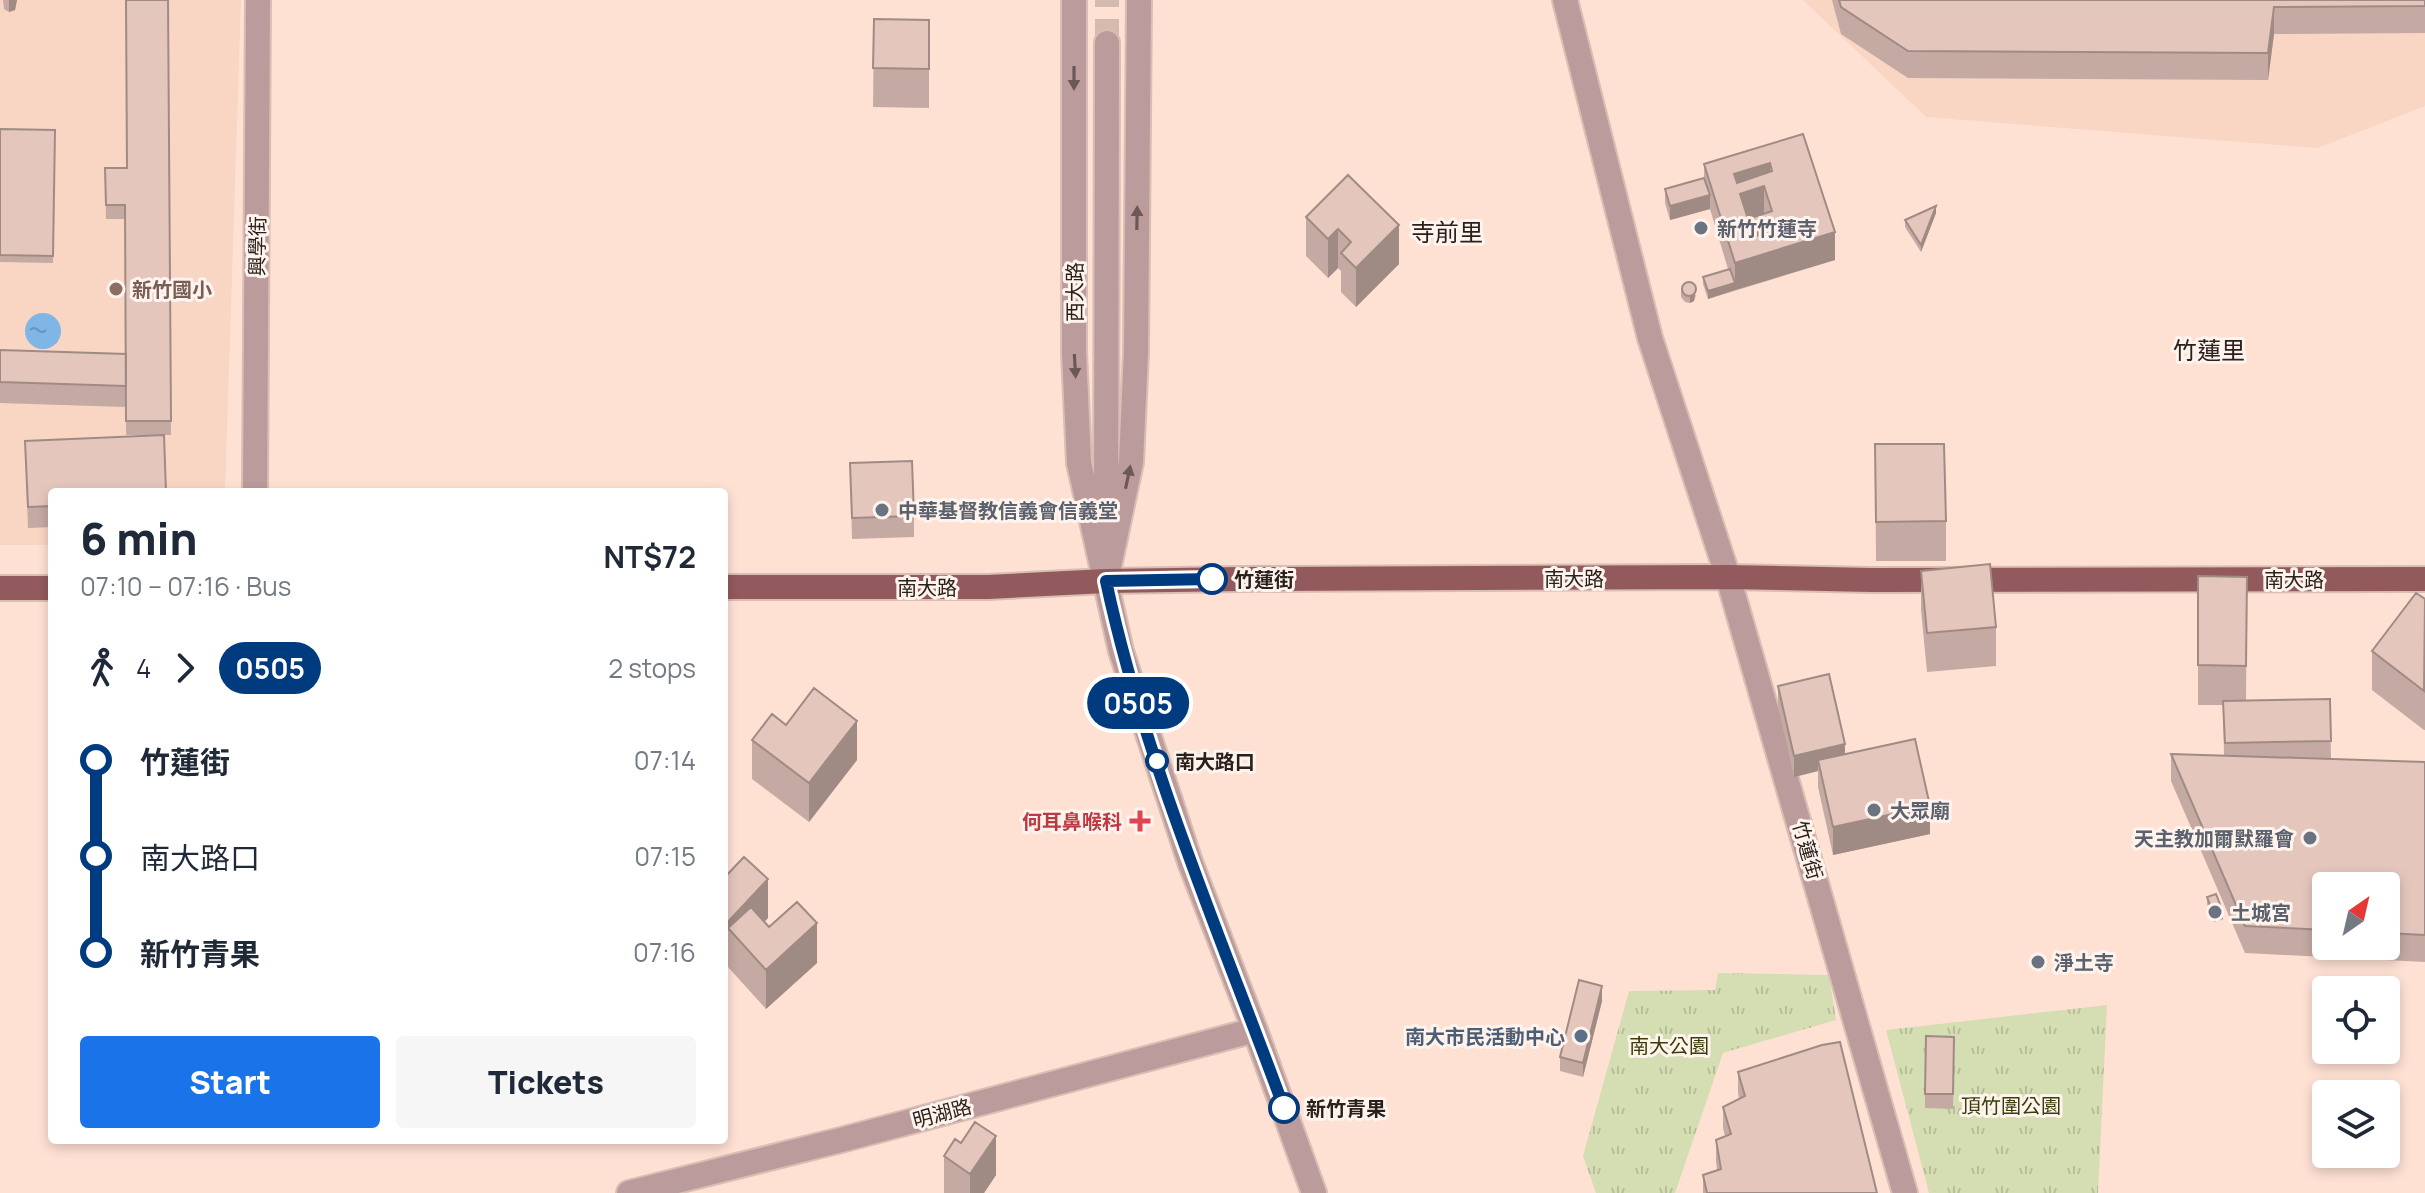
<!DOCTYPE html>
<html lang="en">
<head>
<meta charset="utf-8">
<style>
	:root { --surface:#fff; --page:#f6f6f7; --text:#1f2937; --muted:#747a83; --accent:#1a73e8 }
	body { margin:0; font-family:Manrope,"Noto Sans TC",sans-serif; background:var(--page); color:var(--text); height:100vh; display:flex; flex-direction:column; font-size:30px; white-space:nowrap }
	* { box-sizing:border-box; margin:0 }
	p { font-size:26px; color:var(--muted) }
	.icon { flex:none; width:44px; height:44px; fill:none; stroke:currentColor; stroke-width:2; stroke-linecap:round; stroke-linejoin:round }
	.map { position:relative; flex:1; overflow:hidden }
	.sheet { position:absolute; left:48px; top:488px; width:680px; height:656px; display:flex; flex-direction:column; background:var(--surface); border-radius:8px; box-shadow:0 4px 12px #0003 }
	.sheet>* { flex:none }
	.badge { padding:0 16px; border-radius:26px; font-size:28px; line-height:52px }
	.needle { width:52px; rotate:34deg }
	.buttons { position:absolute; left:2312px; top:872px; display:grid; gap:16px }
	.buttons a { display:grid; place-items:center; width:88px; height:88px; border-radius:8px; background:var(--surface); box-shadow:0 4px 12px #0003; font-size:40px }
	.map>.badge { position:absolute; translate:-50% -50%; box-shadow:0 0 0 4px #fff }
	.legs { display:flex; align-items:center; gap:12px; height:88px; padding:0 32px; font-size:26px }
	.legs p { margin-inline-start:auto }
	.overview { display:flex; align-items:center; justify-content:space-between; height:136px; padding:0 32px }
	h1 { font-size:44px; font-weight:800; line-height:60px }
	.button { display:flex; gap:16px; margin-top:auto; padding:16px 32px }
	.button a { flex:1; height:92px; border-radius:8px; background:var(--accent); color:#fff; font-size:32px; font-weight:800; line-height:92px; text-align:center }
	.button a+a { background:var(--page); color:var(--text) }
	ul { padding:0 32px; list-style:none }
	li { display:flex; align-items:center; gap:28px; height:96px; font-size:30px }
	li i { display:grid; place-items:center; width:12px; height:100%; margin:0 10px; background:currentColor }
	li i::after { content:''; width:20px; height:20px; margin:-10px; border:6px solid; border-radius:50%; background:var(--surface) }
	li p { margin-inline-start:auto }
	li:first-child i { background:linear-gradient(#0000 50%,currentColor 0) }
	li:last-child i { background:linear-gradient(currentColor 50%,#0000 0) }
	.map>svg:first-child { display:block }
	.built { fill:#f9d5c4 }
	.park { fill:url(#park-tufts) }
	.water { fill:url(#water-ripples) }
	.lines { fill:none; stroke-linecap:round; stroke-linejoin:round }
	.minor-tunnel { stroke:#d5bbaf; stroke-width:24; stroke-dasharray:24 12; stroke-linecap:butt }
	.minor-casing { stroke:#d9beb3; stroke-width:28 }
	.major-casing { stroke:#d9beb3; stroke-width:28 }
	.minor { stroke:#bc9b9c; stroke-width:24 }
	.major { stroke:#935a5d; stroke-width:24 }
	.wall { fill:#c5aaa3; fill-rule:evenodd }
	.shaded-wall { fill:#a08b84 }
	.building { fill:#e5c6bd; stroke:#a08b84; stroke-width:2; fill-rule:evenodd }
	.oneway { fill:#6c5856 }
	.line-1-casing { stroke:#fff; stroke-width:18 }
	.line-1 { stroke:#003b80; stroke-width:12 }
	.worship-dot { fill:#6b7280; stroke:#fff3ed; stroke-width:3 }
	.education-dot { fill:#8d6e63; stroke:#fff3ed; stroke-width:3 }
	.stop-1-dot { fill:#fff; stroke:#003b80; stroke-width:4 }
	.health-dot { fill:#e0444e; stroke:#fff3ed; stroke-width:3 }
	.service-dot { fill:#5c6f8a; stroke:#fff3ed; stroke-width:3 }
	.labels { text-anchor:middle; dominant-baseline:central; stroke-width:6; stroke-linejoin:round; paint-order:stroke }
	.worship-label { font-size:20px; font-weight:bold; fill:#5b616d; stroke:#fff3ed; text-anchor:start }
	.street-label { font-size:20px; fill:#2b211c; stroke:#fff3ed }
	.education-label { font-size:20px; font-weight:bold; fill:#785e54; stroke:#fff3ed; text-anchor:start }
	.stop-label { font-size:20px; font-weight:bold; fill:#2b211c; stroke:#fff3ed; text-anchor:start }
	.health-label { font-size:20px; font-weight:bold; fill:#be3a42; stroke:#fff3ed; text-anchor:end }
	.service-label { font-size:20px; font-weight:bold; fill:#4e5e75; stroke:#fff3ed; text-anchor:end }
	.park-label { font-size:20px; fill:#383e0b; stroke:#fff3ed }
	.quarter-label { font-size:24px; fill:#2b211c; stroke:#fff3ed }
</style>
</head>
<body>
<div class="map">
<svg width="2425" height="1193" viewBox="0 0 2425 1193">
	<defs>
		<pattern id="park-tufts" width="24" height="20" patternUnits="userSpaceOnUse" patternTransform="scale(2)"><rect width="24" height="20" fill="#d5ddb2"/><path d="M3 7l-1-3M5 7V3M7 7l1-3M15 17l-1-3M17 17v-4M19 17l1-3" fill="none" stroke="#b7bd98"/></pattern>
		<pattern id="water-ripples" width="26" height="14" patternUnits="userSpaceOnUse" patternTransform="scale(2)"><rect width="26" height="14" fill="#7fb6e5"/><path d="M2 4q2-2 4 0t4 0M15 11q2-2 4 0t4 0" fill="none" stroke="#6894b9"/></pattern>
	</defs>
	<rect width="100%" height="100%" fill="#ffe1d4"/>
	<path class="built" d="M 0,0 L 241,0 L 225,492 L 52,492 L 52,545 L 0,545 Z
		M 1803,0 L 2425,0 L 2425,106 L 2318,148 L 1926,117 Z"/>
	<path class="park" d="M 1718,973 L 1829,975 L 1836,1020 L 1723,1053 L 1675,1193 L 1596,1193 L 1583,1156 L 1629,991 L 1715,990 Z
		M 2107,1005 L 2098,1193 L 1929,1193 L 1886,1030 Z"/>
	<path class="water" d="M25 331a18 18 0 1 1 36 0a18 18 0 1 1-36 0Z"/>
	<g class="lines">
		<path class="minor-tunnel" d="M 1107,43 L 1107,0"/>
		<defs>
			<path id="minor" d="M 1074,0 L 1074,352 L 1079,463 L 1121,651 L 1190,862 L 1255,1030 L 1314,1193
				M 1565,0 L 1650,338 L 1728,577 L 1905,1193
				M 255,492 L 258,0
				M 1106,530 L 1107,43
				M 1108,571 L 1131,462 L 1136,352 L 1139,0
				M 629,1193 L 841,1140 L 1255,1030"/>
			<path id="major" d="M 724,587 L 988,587 L 1106,581 L 1241,579 L 1728,577 L 1871,580 L 2425,579
				M 0,588 L 52,588"/>
		</defs>
		<use href="#minor" class="minor-casing"/>
		<use href="#major" class="major-casing"/>
		<use href="#minor" class="minor"/>
		<use href="#major" class="major"/>
	</g>
	<path class="wall" d="M 3,0 L 17,0 L 15,10 L 9,12 L 4,9 Z
		M 168,0 L 171,435 L 126,435 L 126,407 L 0,403 L 0,350 L 126,354 L 125,219 L 106,219 L 105,168 L 127,168 Z
		M 1832,0 L 2425,0 L 2425,33 L 2274,34 L 2268,80 L 1908,78 L 1841,34 Z
		M 874,19 L 929,20 L 929,108 L 873,107 Z
		M 0,129 L 55,130 L 53,263 L 0,262 Z
		M 1803,134 L 1835,260 L 1708,299 L 1703,284 L 1703,277 L 1728,269 L 1710,209 L 1670,220 L 1665,203 L 1665,189 L 1704,178 L 1704,164 Z
		M 1348,175 L 1399,264 L 1356,307 L 1341,292 L 1341,271 L 1338,268 L 1328,278 L 1306,256 L 1306,217 Z
		M 1936,213 L 1921,252 L 1905,227 L 1905,220 Z
		M 1681,290 L 1696,295 L 1694,301 L 1690,303 L 1685,302 L 1681,297 Z
		M 25,441 L 52,492 L 52,527 L 28,528 Z
		M 1875,444 L 1946,521 L 1946,561 L 1876,561 Z
		M 850,463 L 914,516 L 914,537 L 852,539 Z
		M 1921,571 L 1996,627 L 1996,666 L 1927,672 L 1921,610 Z
		M 2198,576 L 2247,577 L 2246,701 L 2330,699 L 2331,759 L 2425,762 L 2425,962 L 2245,953 L 2171,781 L 2171,754 L 2224,755 L 2223,705 L 2198,705 ZM 2326,886 L 2386,886 L 2386,946 L 2326,946 Z
		M 2425,599 L 2425,730 L 2424,730 L 2372,690 L 2372,651 Z
		M 1778,686 L 1845,754 L 1930,834 L 1833,855 L 1818,787 L 1818,771 L 1794,777 L 1778,706 Z
		M 786,725 L 857,760 L 809,822 L 752,779 L 752,740 Z
		M 724,878 L 768,918 L 764,922 L 769,927 L 817,963 L 766,1009 L 728,967 L 728,960 L 724,963 Z
		M 2207,897 L 2223,919 L 2214,922 L 2207,904 Z
		M 1602,1001 L 1583,1077 L 1560,1071 L 1560,1057 Z
		M 1954,1037 L 1953,1109 L 1925,1108 L 1925,1094 Z
		M 1738,1072 L 1877,1193 L 1703,1193 L 1703,1175 L 1717,1170 L 1716,1161 L 1716,1140 L 1725,1136 L 1723,1128 L 1723,1107 L 1739,1099 L 1738,1092 Z
		M 961,1143 L 996,1175 L 984,1193 L 944,1193 L 944,1156 Z"/>
	<path class="shaded-wall" d="M 9,0 L 17,0 L 15,10 L 9,12 Z
		M 2274,7 L 2274,34 L 2268,80 L 2268,53 Z
		M 1770,163 L 1770,190 L 1764,186 L 1764,214 L 1740,221 L 1734,174 Z
		M 1710,195 L 1710,209 L 1670,220 L 1670,206 Z
		M 1936,206 L 1936,213 L 1921,252 L 1921,245 Z
		M 1790,218 L 1790,245 L 1835,232 L 1835,260 L 1735,290 L 1735,263 L 1752,230 Z
		M 1399,225 L 1399,264 L 1356,307 L 1356,268 Z
		M 1338,229 L 1338,268 L 1328,278 L 1328,239 Z
		M 1735,283 L 1735,290 L 1708,299 L 1708,291 Z
		M 1696,288 L 1694,301 L 1690,303 L 1690,296 Z
		M 857,721 L 857,760 L 809,822 L 809,783 Z
		M 1845,744 L 1845,765 L 1818,760 L 1818,771 L 1794,777 L 1794,756 Z
		M 1930,806 L 1930,834 L 1833,855 L 1833,827 Z
		M 768,879 L 768,918 L 743,944 L 728,928 L 728,960 L 725,964 L 725,925 Z
		M 2223,912 L 2223,919 L 2214,922 L 2214,915 Z
		M 817,923 L 817,963 L 766,1009 L 766,970 Z
		M 1602,986 L 1602,1001 L 1583,1077 L 1583,1063 Z
		M 996,1136 L 996,1175 L 984,1193 L 970,1193 L 970,1174 Z"/>
	<path class="building" d="M 126,0 L 168,0 L 171,421 L 126,421 L 125,205 L 106,205 L 105,168 L 127,168 Z
		M 1839,0 L 2425,0 L 2425,6 L 2274,7 L 2268,53 L 1908,51 L 1841,7 Z
		M 874,19 L 929,20 L 929,69 L 873,68 Z
		M 0,129 L 55,130 L 53,256 L 0,255 Z
		M 1803,134 L 1835,232 L 1735,263 L 1704,164 ZM 1770,163 L 1772,171 L 1737,183 L 1734,174 ZM 1764,186 L 1772,211 L 1748,219 L 1740,194 ZM 1790,218 L 1792,224 L 1754,237 L 1752,230 Z
		M 1348,175 L 1399,225 L 1356,268 L 1341,253 L 1351,242 L 1338,229 L 1328,239 L 1306,217 Z
		M 1704,178 L 1710,195 L 1670,206 L 1665,189 Z
		M 1936,206 L 1921,245 L 1905,220 Z
		M 1730,269 L 1735,283 L 1708,291 L 1703,277 Z
		M1682 289a7 7 0 1 1 14 0a7 7 0 1 1-14 0Z
		M 0,350 L 126,354 L 126,386 L 0,382 Z
		M 164,435 L 166,492 L 52,492 L 52,506 L 28,507 L 25,441 Z
		M 1875,444 L 1944,444 L 1946,521 L 1876,522 Z
		M 912,461 L 914,516 L 852,518 L 850,463 Z
		M 1990,564 L 1996,627 L 1927,633 L 1921,571 Z
		M 2198,576 L 2247,577 L 2246,666 L 2198,665 Z
		M 2416,593 L 2425,599 L 2424,691 L 2372,651 Z
		M 1829,674 L 1845,744 L 1794,756 L 1778,686 Z
		M 814,688 L 857,721 L 809,783 L 752,740 L 772,714 L 786,725 Z
		M 2330,699 L 2331,741 L 2225,743 L 2223,701 Z
		M 1915,739 L 1930,806 L 1833,827 L 1818,760 Z
		M 2171,754 L 2425,762 L 2425,935 L 2386,933 L 2386,886 L 2326,886 L 2326,930 L 2245,926 Z
		M 744,857 L 768,879 L 725,925 L 724,878 Z
		M 2216,894 L 2223,912 L 2214,915 L 2207,897 Z
		M 797,902 L 817,923 L 766,970 L 728,928 L 751,907 L 769,927 Z
		M 1579,980 L 1602,986 L 1583,1063 L 1560,1057 Z
		M 1926,1036 L 1954,1037 L 1953,1094 L 1925,1094 Z
		M 1840,1042 L 1877,1193 L 1707,1193 L 1703,1175 L 1721,1169 L 1716,1140 L 1731,1134 L 1723,1107 L 1745,1096 L 1738,1072 L 1822,1045 Z
		M 975,1122 L 996,1136 L 970,1174 L 944,1156 L 955,1139 L 961,1143 Z"/>
	<defs><path id="oneway-solid" d="M-6-.8H1V-3.2L6.5 0L1 3.2V.8H-6Z" transform="scale(2)"/></defs>
	<g class="oneway">
		<use href="#oneway-solid" transform="translate(1074 78) rotate(90)"/>
		<use href="#oneway-solid" transform="translate(1137 218) rotate(-89)"/>
		<use href="#oneway-solid" transform="translate(1075 366) rotate(87)"/>
		<use href="#oneway-solid" transform="translate(1128 477) rotate(-78)"/>
	</g>
	<g class="lines">
		<defs>
			<path id="line-1" d="M 1212,579 L 1106,581 C 1145,763 1220,934 1284,1108"/>
		</defs>
		<use href="#line-1" class="line-1-casing"/>
		<use href="#line-1" class="line-1"/>
	</g>
	<g class="worship-dot">
		<circle cx="1701" cy="228" r="8"/>
		<circle cx="882" cy="510" r="8"/>
		<circle cx="1874" cy="810" r="8"/>
		<circle cx="2310" cy="838" r="8"/>
		<circle cx="2215" cy="912" r="8"/>
		<circle cx="2038" cy="962" r="8"/>
	</g>
	<circle class="education-dot" cx="116" cy="289" r="8"/>
	<g class="stop-1-dot">
		<circle cx="1212" cy="579" r="14"/>
		<circle cx="1157" cy="761" r="10"/>
		<circle cx="1284" cy="1108" r="14"/>
	</g>
	<path class="health-dot" d="M1136 809h8v8h8v8h-8v8h-8v-8h-8v-8h8z"/>
	<circle class="service-dot" cx="1581" cy="1036" r="8"/>
	<g class="labels">
		<g class="worship-label">
			<text x="1717" y="228">新竹竹蓮寺</text>
			<text x="898" y="510">中華基督教信義會信義堂</text>
			<text x="1890" y="810">大眾廟</text>
			<text x="2294" y="838" text-anchor="end">天主教加爾默羅會</text>
			<text x="2231" y="912">土城宮</text>
			<text x="2054" y="962">淨土寺</text>
		</g>
		<g class="street-label">
			<text transform="translate(257 246) rotate(-89)">興學街</text>
			<text transform="translate(1074 292) rotate(-90)">西大路</text>
			<text x="1574" y="578">南大路</text>
			<text x="2294" y="579">南大路</text>
			<text x="927" y="587">南大路</text>
			<text transform="translate(1808 850) rotate(74)">竹蓮街</text>
			<text transform="translate(942 1113) rotate(-15)">明湖路</text>
		</g>
		<g class="education-label">
			<text x="132" y="289">新竹國小</text>
		</g>
		<g class="stop-label">
			<text x="1234" y="579">竹蓮街</text>
			<text x="1175" y="761">南大路口</text>
			<text x="1306" y="1108">新竹青果</text>
		</g>
		<g class="health-label">
			<text x="1122" y="821">何耳鼻喉科</text>
		</g>
		<g class="service-label">
			<text x="1565" y="1036">南大市民活動中心</text>
		</g>
		<g class="park-label">
			<text x="1669" y="1045">南大公園</text>
			<text x="2011" y="1105">頂竹圍公園</text>
		</g>
		<g class="quarter-label">
			<text x="1447" y="231">寺前里</text>
			<text x="2209" y="349">竹蓮里</text>
		</g>
	</g>
</svg>
<div class="buttons">
<a><svg class="needle" viewBox="-14 -14 28 28"><path d="M0-13l5 13h-10z" fill="#e53935"/><path d="M0 13l5-13h-10z" fill="#747a83"/></svg></a>
<a><svg class="icon" aria-label="locate" viewBox="0 0 24 24"><circle cx="12" cy="12" r="6"/><path d="M12 2v4M12 18v4M2 12h4M18 12h4"/></svg></a>
<a><svg class="icon" aria-label="layers" viewBox="0 0 24 24"><path d="M12 4l9 5-9 5-9-5zM3 14l9 5 9-5"/></svg></a>
</div>
<b class="badge" style="left:1138px;top:703px;background:#003b80;color:#fff">0505</b>
<section class="sheet">
<div class="overview"><div><h1>6 min</h1><p>07:10 – 07:16 · Bus</p></div><b>NT$72</b></div>
<div class="legs"><svg class="icon" aria-label="walk" viewBox="0 0 24 24"><circle cx="13" cy="4" r="2"/><path d="M13 8l-2 6 4 7M11 14l-3 7M7 12l3-4h3l4 4"/></svg>4<svg class="icon" aria-label="forward" viewBox="0 0 24 24"><path d="M9 5l7 7-7 7"/></svg><b class="badge" style="background:#003b80;color:#fff">0505</b><p>2 stops</p></div>
<ul>
<li><i style="color:#003b80"></i><b>竹蓮街</b><p>07:14</p></li>
<li><i style="color:#003b80"></i><span>南大路口</span><p>07:15</p></li>
<li><i style="color:#003b80"></i><b>新竹青果</b><p>07:16</p></li>
</ul>
<div class="button"><a>Start</a><a>Tickets</a></div>
</section>
</div>
</body>
</html>
